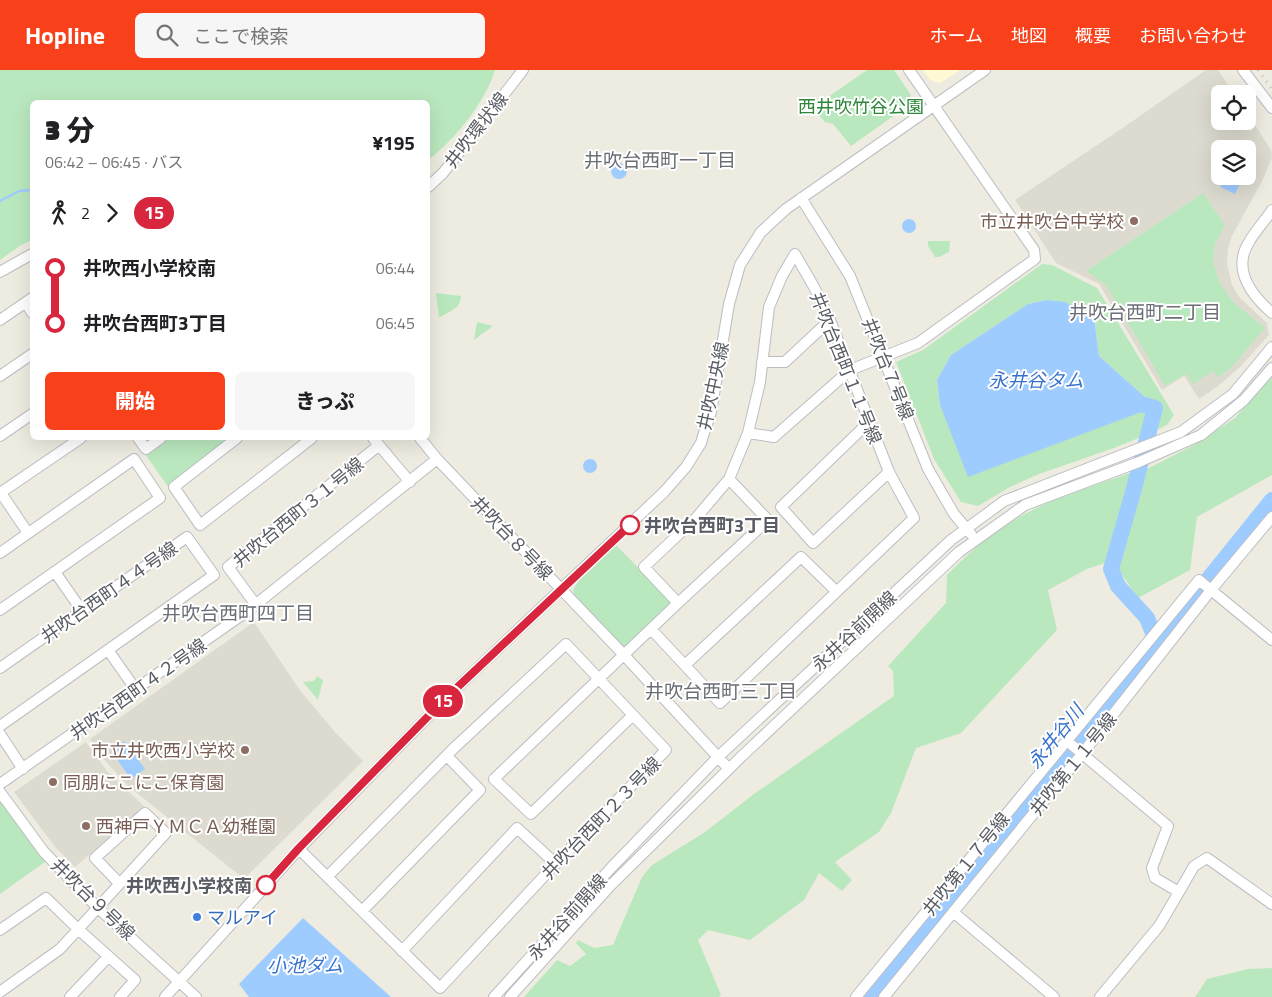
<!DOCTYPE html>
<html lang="ja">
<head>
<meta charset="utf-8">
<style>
	:root { --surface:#fff; --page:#f6f6f6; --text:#202124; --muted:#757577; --accent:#f8401b }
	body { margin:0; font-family:"Titillium Web","Noto Sans JP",sans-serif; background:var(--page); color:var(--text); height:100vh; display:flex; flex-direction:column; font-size:19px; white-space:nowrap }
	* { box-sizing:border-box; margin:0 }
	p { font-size:16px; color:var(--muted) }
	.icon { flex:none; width:28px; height:28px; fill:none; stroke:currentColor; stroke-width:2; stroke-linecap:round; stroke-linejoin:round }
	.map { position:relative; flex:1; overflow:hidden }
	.sheet { position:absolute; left:30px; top:30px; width:400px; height:340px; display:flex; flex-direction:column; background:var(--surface); border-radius:8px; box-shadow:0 5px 20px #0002 }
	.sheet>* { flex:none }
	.badge { padding:0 10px; border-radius:16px; font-size:18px; line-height:32px }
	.tools { position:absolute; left:1211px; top:15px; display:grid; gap:10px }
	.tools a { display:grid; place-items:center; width:45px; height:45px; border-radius:8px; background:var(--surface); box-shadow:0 5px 20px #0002; font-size:25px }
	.map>.badge { position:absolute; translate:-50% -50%; box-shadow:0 0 0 2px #fff }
	.legs { display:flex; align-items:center; gap:8px; height:55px; padding:0 15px; font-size:16px }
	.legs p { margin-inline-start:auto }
	.overview { display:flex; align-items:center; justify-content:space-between; height:85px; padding:0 15px }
	h1 { font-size:28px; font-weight:800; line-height:38px }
	.button { display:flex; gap:10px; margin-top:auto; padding:10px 15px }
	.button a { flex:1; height:58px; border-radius:8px; background:var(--accent); color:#fff; font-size:20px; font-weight:800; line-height:58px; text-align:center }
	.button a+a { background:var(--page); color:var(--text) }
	ul { padding:0 15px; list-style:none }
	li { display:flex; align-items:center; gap:18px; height:55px; font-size:19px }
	li i { display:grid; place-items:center; width:8px; height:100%; margin:0 6px; background:currentColor }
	li i::after { content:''; width:12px; height:12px; margin:-6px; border:4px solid; border-radius:50%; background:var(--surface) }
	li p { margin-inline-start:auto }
	li:first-child i { background:linear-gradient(#0000 50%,currentColor 0) }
	li:last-child i { background:linear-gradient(currentColor 50%,#0000 0) }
	header { display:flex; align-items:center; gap:30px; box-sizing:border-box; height:70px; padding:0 25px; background:var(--accent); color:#fff }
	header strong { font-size:24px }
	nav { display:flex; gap:28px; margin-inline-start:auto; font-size:18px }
	.search { width:350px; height:45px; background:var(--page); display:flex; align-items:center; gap:12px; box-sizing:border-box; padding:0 18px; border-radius:8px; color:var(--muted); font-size:19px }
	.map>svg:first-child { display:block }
	.commercial { fill:#fff9d4 }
	.education { fill:#dddbcf; fill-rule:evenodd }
	.green { fill:#bae8be; fill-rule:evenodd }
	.water { fill:#9fccff }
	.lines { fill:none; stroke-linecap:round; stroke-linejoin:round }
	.stream { stroke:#9fccff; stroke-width:2.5 }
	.river { stroke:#9fccff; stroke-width:16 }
	.minor-casing { stroke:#bbbdc3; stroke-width:12 }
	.minor { stroke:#fff; stroke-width:10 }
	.rail { stroke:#b4b5b6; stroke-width:2.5; stroke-dasharray:1 6; stroke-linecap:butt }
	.line-1-casing { stroke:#fff; stroke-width:11 }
	.line-1 { stroke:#d7263d; stroke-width:8 }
	.education-dot { fill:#8d6e63; stroke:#fff; stroke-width:2 }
	.stop-1-dot { fill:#fff; stroke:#d7263d; stroke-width:2.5 }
	.shop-dot { fill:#3f7fe0; stroke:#fff; stroke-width:2 }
	.labels { text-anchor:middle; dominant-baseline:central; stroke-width:4; stroke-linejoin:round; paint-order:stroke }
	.park-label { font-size:18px; fill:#2d8639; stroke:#fff }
	.street-label { font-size:18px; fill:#595c63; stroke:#fff }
	.education-label { font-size:18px; fill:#785e54; stroke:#fff; text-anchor:end }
	.stop-label { font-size:18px; font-weight:bold; fill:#595c63; stroke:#fff; text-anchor:start }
	.shop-label { font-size:18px; fill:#366cbe; stroke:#fff; text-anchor:start }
	.neighbourhood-label { font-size:19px; fill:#6a6e75; stroke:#fff }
	.water-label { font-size:19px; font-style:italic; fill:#3773cd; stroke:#fff }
</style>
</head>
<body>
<header>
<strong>Hopline</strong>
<div class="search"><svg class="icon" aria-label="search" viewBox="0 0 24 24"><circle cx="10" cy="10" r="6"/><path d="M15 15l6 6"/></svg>ここで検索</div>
<nav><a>ホーム</a><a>地図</a><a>概要</a><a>お問い合わせ</a></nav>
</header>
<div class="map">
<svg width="1272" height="927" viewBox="0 0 1272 927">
	<rect width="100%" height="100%" fill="#eeece0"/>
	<path class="commercial" d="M 923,0 L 960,0 L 940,13 L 930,10 Z"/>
	<path class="education" d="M 1206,0 L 1218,0 L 1234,24 L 1220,24 L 1220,51 L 1248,51 L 1248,44 L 1271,80 L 1272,88 L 1262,111 L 1232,166 L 1228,179 L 1227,194 L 1232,215 L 1239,227 L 1267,253 L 1269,265 L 1240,297 L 1218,316 L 1199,329 L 1184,306 L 1162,320 L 1099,214 L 1056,193 L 1015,130 L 1124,57 ZM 1220,79 L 1248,79 L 1248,106 L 1220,106 Z
		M 254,552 L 299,619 L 335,662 L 363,691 L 244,809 L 127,715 L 107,693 L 90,669 Z
		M 86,672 L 107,701 L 145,737 L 75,797 L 55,777 L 14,722 Z"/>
	<path class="green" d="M 0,0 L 495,0 C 486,31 454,71 428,90 L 428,32 L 32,32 L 32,170 L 21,175 L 0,190 Z
		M 867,0 L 894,0 L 911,25 L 909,35 L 851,76 L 833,54 L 825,52 L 812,38 Z
		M 1203,123 L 1225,155 L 1215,174 L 1213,192 L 1220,213 L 1232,231 L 1265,258 L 1230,299 L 1218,307 L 1213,301 L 1193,314 L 1186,304 L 1165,316 L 1106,215 L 1086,201 Z
		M 928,171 L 950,171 L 949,182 L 939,187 L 935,187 L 928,176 Z
		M 1042,194 L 1052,195 L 1097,218 L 1174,345 L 1167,355 L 1146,365 L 1114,378 L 1039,404 L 1010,417 L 978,436 L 961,432 L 934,389 L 896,292 L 923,280 ZM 1046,230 L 1094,247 L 1099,286 L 1146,328 L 1144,335 L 940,335 L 937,310 L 951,285 L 1028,234 Z
		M 436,223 L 461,226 C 461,239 449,241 439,248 Z
		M 477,252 L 493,256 L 474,270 Z
		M 1272,306 L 1272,405 L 1197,447 L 1190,500 L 1138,528 L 1116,496 L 1145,400 L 1194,375 L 1235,348 Z
		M 166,368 L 231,368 L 169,418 L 145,384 Z
		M 1132,402 L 1108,492 L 1087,499 L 1048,520 L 1057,560 L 961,663 L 916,678 L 891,743 L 879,762 L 835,792 L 852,810 L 842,821 L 819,803 L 804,830 L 750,870 L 708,860 L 698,870 L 721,925 L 719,927 L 524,927 L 557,890 L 570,896 L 586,884 L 576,873 L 578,870 L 594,878 L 613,875 L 642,807 L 652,795 L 705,762 L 754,724 L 894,626 L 893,601 L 888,596 L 946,533 L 947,505 C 964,488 982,471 1002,458 C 1040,431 1089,418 1132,402 Z
		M 615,474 L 673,533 L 624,580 L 577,531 L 573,520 L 580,508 Z
		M 317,606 L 323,610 L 318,630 L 303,612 L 314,611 Z
		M 0,729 L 45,792 L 0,824 Z
		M 1272,898 L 1272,927 L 1195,927 L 1207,909 L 1248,899 Z"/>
	<path class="water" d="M611 101a8 8 0 1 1 16 0a8 8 0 1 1-16 0Z
		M 1226,106 L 1244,106 L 1235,124 L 1220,117 Z
		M902 156a7 7 0 1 1 14 0a7 7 0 1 1-14 0Z
		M 1046,230 L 1065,232 L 1094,247 L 1099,286 L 1146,328 L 1144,341 L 968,407 L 940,335 L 937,310 L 951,285 L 1028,234 Z
		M583 396a7 7 0 1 1 14 0a7 7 0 1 1-14 0Z
		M 124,671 L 145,699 L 131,709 L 111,681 Z
		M 303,848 L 391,927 L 249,927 L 239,914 Z"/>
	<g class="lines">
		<path class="stream" d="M 0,131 L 19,121 L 32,120"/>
		<path class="river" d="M 1122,333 L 1144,335 L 1155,338 L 1133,422 L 1111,499 L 1118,516 L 1147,548 L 1157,573
			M 870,927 L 971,804 L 1272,430"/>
		<defs>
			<path id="minor" d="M 1243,0 L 1272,38
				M 428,117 L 443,103 L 523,0
				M 801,128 L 850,206 L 928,399 L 954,444 L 971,464
				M 1272,140 C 1265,151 1255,161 1249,172 C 1232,199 1251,225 1272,243
				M 0,202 L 32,184
				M 26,233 L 32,243
				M 0,250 L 32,228
				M 762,292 L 785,292 L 830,250
				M 0,306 L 32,284
				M 868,353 L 781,437 L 813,473 L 889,402
				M 748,363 L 774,367 L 850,300 L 918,273 L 1035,189 L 1034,180 L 909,0
				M 0,366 L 32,344
				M 138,368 L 146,379 L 161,368
				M 237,368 L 174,417 L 200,455 L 312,368
				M 373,368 L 410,412
				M 420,368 L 437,389 L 624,585 L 729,699
				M 0,423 L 81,368
				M 1,423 L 28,463
				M 0,483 L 134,389 L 160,428 L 0,540
				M 55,502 L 82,541
				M 256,535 L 228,497 L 378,376
				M 651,559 L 720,633 L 914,448 L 889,402 L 830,250 L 814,217 L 795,184 L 782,206 L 769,237 L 760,312 L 748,363 L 729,409 L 696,448 L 644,497 L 678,533
				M 108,580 L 136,620
				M 685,595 L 801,487 L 836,521
				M 0,598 L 187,467 L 214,505 L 0,656
				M 632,646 L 531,744 L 494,709 L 678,533 L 768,450 L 729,409
				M 0,664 L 23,699
				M 1067,671 L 1168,756 L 1152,798 L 1155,808 L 1179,822 L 1194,796 L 1207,788 L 1272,834
				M 0,714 L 249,540 L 437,389
				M 0,722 L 44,782 L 97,837 L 196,927
				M 299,779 L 440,918 L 560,789 L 666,680 L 566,574 L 453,679 L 328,806
				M 363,840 L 480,720 L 447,686
				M 953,842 L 1054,927
				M 0,860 L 46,828 L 78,859 L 135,910 L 120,927
				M 402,881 L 517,758 L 556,794
				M 0,922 L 60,879 L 166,763 L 145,743 L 95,788 L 119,813
				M 70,927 L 108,887
				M 165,927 L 299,779 L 447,627 L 664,422 L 686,397 L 701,373 L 703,366 L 711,342 L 729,234 L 740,195 L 761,162 L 786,139 L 985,0
				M 494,927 L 611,798 L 719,686 L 951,470 L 1004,431 L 1181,362 L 1233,324 L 1272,277
				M 510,927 L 610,816 L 742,686 L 959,482 L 1025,435 L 1139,392 L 1201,365 L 1244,330 L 1272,298
				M 856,927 L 1199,510 L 1211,520 L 1272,447
				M 884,927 L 1082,684 L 1211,520 L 1272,570
				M 1100,927 L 1159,856 L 1179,822"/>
		</defs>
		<use href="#minor" class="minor-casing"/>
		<use href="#minor" class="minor"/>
		<path class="rail" d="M 1258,0 L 1272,19"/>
	</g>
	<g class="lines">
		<defs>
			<path id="line-1" d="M 266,815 L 299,778 L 447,627 L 630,455"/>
		</defs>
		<use href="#line-1" class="line-1-casing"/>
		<use href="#line-1" class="line-1"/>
	</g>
	<g class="education-dot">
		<circle cx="1134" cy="151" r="5"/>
		<circle cx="245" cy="680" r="5"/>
		<circle cx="53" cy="712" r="5"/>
		<circle cx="86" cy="756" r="5"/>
	</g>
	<g class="stop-1-dot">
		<circle cx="630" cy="455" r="9"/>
		<circle cx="266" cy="815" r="9"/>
	</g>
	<circle class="shop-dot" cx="197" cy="847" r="5"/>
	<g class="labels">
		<g class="park-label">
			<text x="861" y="36">西井吹竹谷公園</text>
		</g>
		<g class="street-label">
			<text transform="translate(476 60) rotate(-52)">井吹環状線</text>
			<text transform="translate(846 298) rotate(68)">井吹台西町１１号線</text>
			<text transform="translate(888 299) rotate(68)">井吹台７号線</text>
			<text transform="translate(713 316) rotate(-78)">井吹中央線</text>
			<text transform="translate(298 442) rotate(-39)">井吹台西町３１号線</text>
			<text transform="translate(512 468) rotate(46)">井吹台８号線</text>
			<text transform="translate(109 522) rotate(-35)">井吹台西町４４号線</text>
			<text transform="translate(854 561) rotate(-43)">永井谷前開線</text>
			<text transform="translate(138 619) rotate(-35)">井吹台西町４２号線</text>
			<text transform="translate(1073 694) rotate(-51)">井吹第１１号線</text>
			<text transform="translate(601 748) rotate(-46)">井吹台西町２３号線</text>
			<text transform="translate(966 794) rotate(-51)">井吹第１７号線</text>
			<text transform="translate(93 829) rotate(44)">井吹台９号線</text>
			<text transform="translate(567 847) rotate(-48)">永井谷前開線</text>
		</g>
		<g class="education-label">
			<text x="1124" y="151">市立井吹台中学校</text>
			<text x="235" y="680">市立井吹西小学校</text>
			<text x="63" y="712" text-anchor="start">同朋にこにこ保育園</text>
			<text x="96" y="756" text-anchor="start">西神戸ＹＭＣＡ幼稚園</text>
		</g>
		<g class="stop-label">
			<text x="644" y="455">井吹台西町3丁目</text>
			<text x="252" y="815" text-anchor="end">井吹西小学校南</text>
		</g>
		<g class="shop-label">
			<text x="207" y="847">マルアイ</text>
		</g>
		<g class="neighbourhood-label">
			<text x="660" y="89">井吹台西町一丁目</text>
			<text x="1145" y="241">井吹台西町二丁目</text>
			<text x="238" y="542">井吹台西町四丁目</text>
			<text x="721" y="620">井吹台西町三丁目</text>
		</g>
		<g class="water-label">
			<text x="1036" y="309">永井谷タム</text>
			<text transform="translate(1055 666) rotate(-51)">永井谷川</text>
			<text x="305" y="894">小池ダム</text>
		</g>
	</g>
</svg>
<div class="tools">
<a><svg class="icon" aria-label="locate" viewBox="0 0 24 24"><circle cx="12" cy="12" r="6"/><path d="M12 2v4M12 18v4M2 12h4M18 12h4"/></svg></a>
<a><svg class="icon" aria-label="layers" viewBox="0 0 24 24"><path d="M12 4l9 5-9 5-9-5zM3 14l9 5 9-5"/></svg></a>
</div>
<b class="badge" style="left:443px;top:631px;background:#d7263d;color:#fff">15</b>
<section class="sheet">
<div class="overview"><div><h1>3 分</h1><p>06:42 – 06:45 · バス</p></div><b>¥195</b></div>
<div class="legs"><svg class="icon" aria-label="walk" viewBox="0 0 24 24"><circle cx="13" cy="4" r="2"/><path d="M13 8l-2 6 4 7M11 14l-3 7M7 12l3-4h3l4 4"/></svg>2<svg class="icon" aria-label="forward" viewBox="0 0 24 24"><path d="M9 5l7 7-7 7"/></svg><b class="badge" style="background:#d7263d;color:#fff">15</b></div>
<ul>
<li><i style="color:#d7263d"></i><b>井吹西小学校南</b><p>06:44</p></li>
<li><i style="color:#d7263d"></i><b>井吹台西町3丁目</b><p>06:45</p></li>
</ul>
<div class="button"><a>開始</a><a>きっぷ</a></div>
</section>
</div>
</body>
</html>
